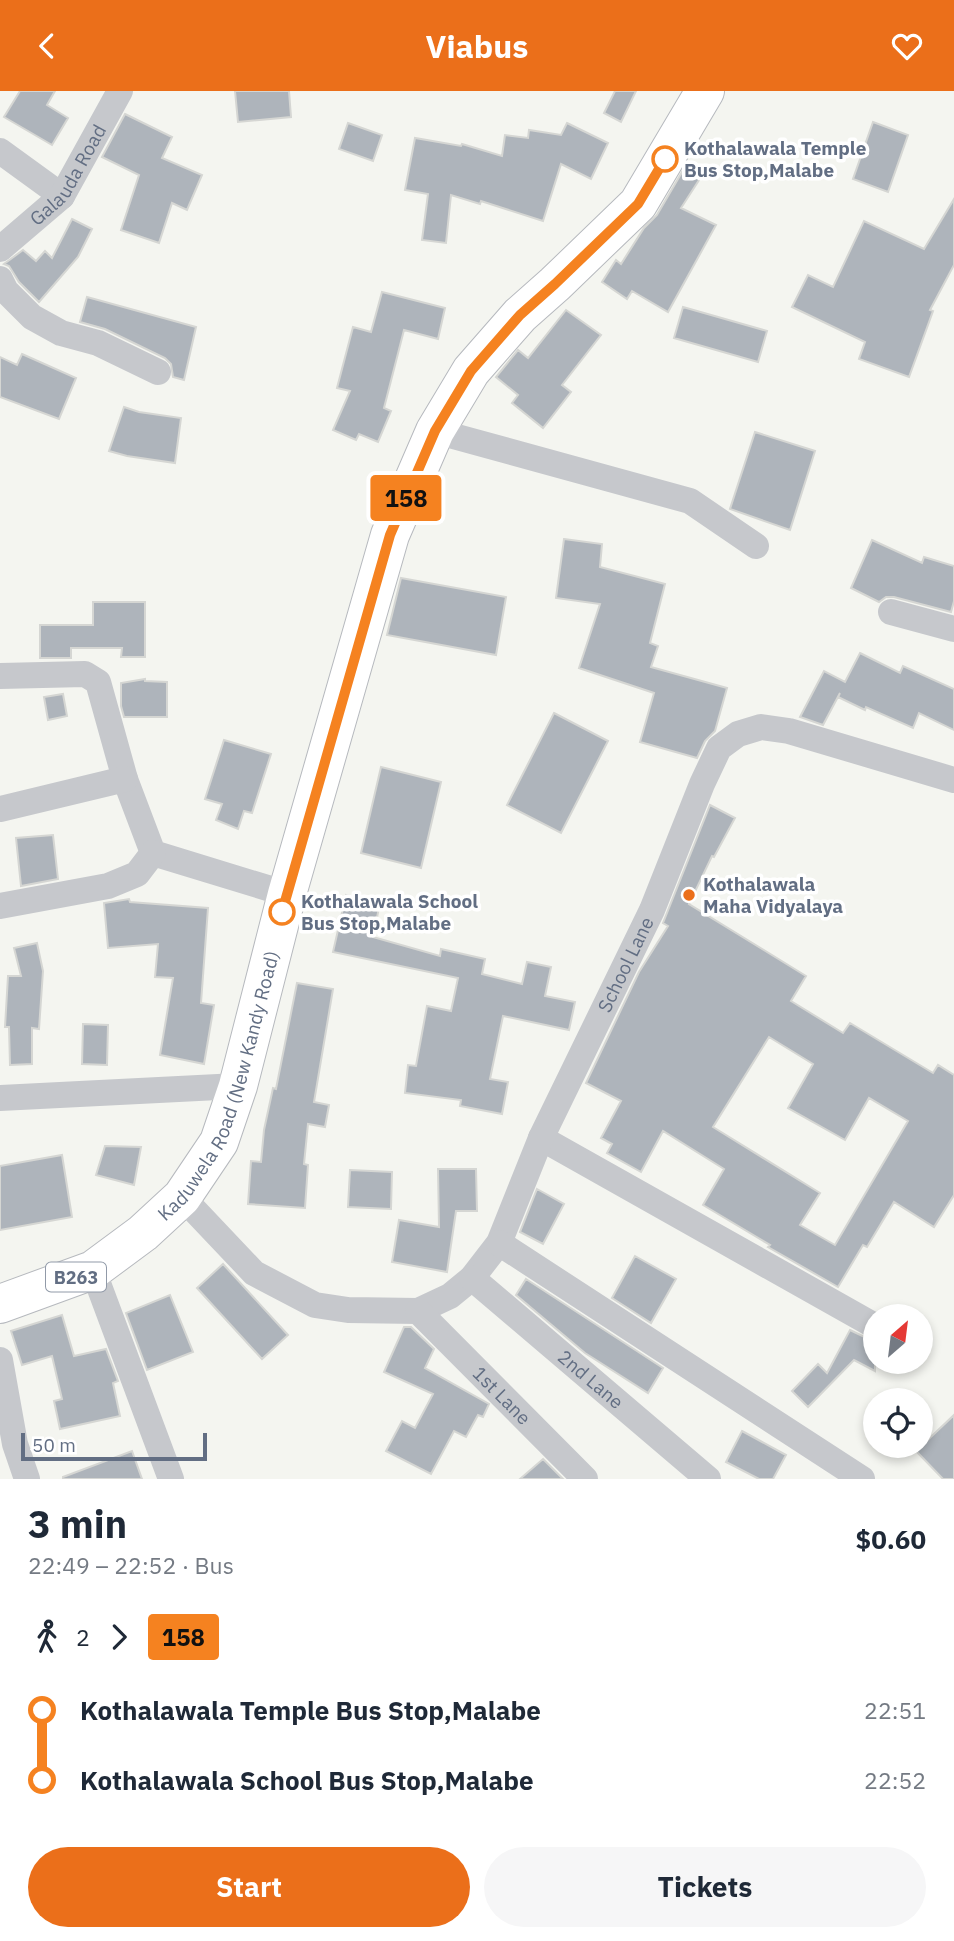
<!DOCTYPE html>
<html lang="en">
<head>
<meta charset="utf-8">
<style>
	:root { --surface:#fff; --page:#f6f6f7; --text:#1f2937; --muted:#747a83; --accent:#eb6f1a }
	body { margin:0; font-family:"IBM Plex Sans",sans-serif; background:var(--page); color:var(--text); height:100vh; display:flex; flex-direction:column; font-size:26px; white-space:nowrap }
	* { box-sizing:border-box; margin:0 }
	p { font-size:23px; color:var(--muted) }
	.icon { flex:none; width:38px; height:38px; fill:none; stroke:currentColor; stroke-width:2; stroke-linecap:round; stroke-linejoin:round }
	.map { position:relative; height:1388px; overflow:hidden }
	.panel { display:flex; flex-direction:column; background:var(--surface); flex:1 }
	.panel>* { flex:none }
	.badge { padding:0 14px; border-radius:5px; font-size:24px; line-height:46px }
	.needle { width:46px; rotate:28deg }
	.tools { position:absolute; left:863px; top:1213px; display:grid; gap:14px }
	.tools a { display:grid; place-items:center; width:70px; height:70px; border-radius:50%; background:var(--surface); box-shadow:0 4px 10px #0003; font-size:35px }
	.scale { position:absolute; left:21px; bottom:18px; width:186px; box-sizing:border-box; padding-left:7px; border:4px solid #626e83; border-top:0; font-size:19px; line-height:24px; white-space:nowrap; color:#626e83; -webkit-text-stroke:5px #fff; paint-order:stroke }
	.map>.badge { position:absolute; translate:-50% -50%; box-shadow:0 0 0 4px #fff }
	.legs { display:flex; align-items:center; gap:10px; height:77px; padding:0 28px; font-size:23px }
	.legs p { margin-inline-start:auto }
	.head { display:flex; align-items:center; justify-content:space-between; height:119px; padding:0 28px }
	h1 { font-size:38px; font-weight:800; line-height:52px }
	.cta { display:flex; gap:14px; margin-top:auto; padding:14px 28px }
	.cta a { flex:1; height:80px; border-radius:42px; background:var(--accent); color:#fff; font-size:28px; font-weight:800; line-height:80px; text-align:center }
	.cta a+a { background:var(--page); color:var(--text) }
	ul { padding:0 28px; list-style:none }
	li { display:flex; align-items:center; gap:24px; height:70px; font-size:26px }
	li i { display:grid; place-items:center; width:10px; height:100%; margin:0 9px; background:currentColor }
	li i::after { content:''; width:18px; height:18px; margin:-9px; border:5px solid; border-radius:50%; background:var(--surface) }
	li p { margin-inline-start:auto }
	li:first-child i { background:linear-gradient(#0000 50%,currentColor 0) }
	li:last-child i { background:linear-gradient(currentColor 50%,#0000 0) }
	header { display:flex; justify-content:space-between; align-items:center; height:91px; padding:0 28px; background:var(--accent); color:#fff; font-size:32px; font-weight:800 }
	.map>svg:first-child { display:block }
	.building { fill:#aeb4bb; stroke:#d5d6d3; stroke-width:2; fill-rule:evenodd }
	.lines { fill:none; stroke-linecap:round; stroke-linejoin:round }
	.primary-casing { stroke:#b6b9be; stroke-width:40 }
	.minor { stroke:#c6c8cc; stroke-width:26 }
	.primary { stroke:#fff; stroke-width:38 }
	.line-1-casing { stroke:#fff; stroke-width:16 }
	.line-1 { stroke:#f58220; stroke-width:10 }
	.stop-1-dot { fill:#fff; stroke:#f58220; stroke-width:3.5 }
	.poi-dot { fill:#eb6f1a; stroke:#fff; stroke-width:2.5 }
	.labels { text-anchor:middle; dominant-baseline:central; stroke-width:7; stroke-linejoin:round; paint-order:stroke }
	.shield { fill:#fff; stroke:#919aa8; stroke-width:2 }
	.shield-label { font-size:18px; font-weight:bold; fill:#626e83 }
	.stop-label { font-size:19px; font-weight:bold; fill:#626e83; stroke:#fff; text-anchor:start }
	.street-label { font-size:19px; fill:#626e83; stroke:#fff }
	.poi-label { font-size:19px; font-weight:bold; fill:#626e83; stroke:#fff; text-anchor:start }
</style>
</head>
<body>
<header><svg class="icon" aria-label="back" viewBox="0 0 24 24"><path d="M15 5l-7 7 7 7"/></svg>Viabus<svg class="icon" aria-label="heart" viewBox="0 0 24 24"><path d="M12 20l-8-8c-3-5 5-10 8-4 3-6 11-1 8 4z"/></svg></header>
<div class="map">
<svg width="954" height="1388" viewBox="0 0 954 1388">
	<rect width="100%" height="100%" fill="#f4f5f0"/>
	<path class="building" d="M 20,0 L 55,0 L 47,14 L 68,27 L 52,54 L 4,26 Z
		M 235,0 L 289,0 L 291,26 L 238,31 Z
		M 615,0 L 636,0 L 621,31 L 604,22 Z
		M 125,23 L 172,46 L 162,67 L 202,84 L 187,119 L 172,112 L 159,152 L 121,139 L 139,84 L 102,66 Z
		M 873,31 L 908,44 L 888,101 L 853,88 Z
		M 348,32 L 382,44 L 373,70 L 339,58 Z
		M 567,32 L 608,52 L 591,88 L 561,73 L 543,130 L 481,110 L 480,113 L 451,104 L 446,152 L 422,149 L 428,103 L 405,99 L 415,47 L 461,55 L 462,53 L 502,65 L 505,44 L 528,47 L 529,39 L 561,44 Z
		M 685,76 L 701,86 L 681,117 L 716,134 L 668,221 L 632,200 L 627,208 L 602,191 L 616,169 L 621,173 L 644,137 L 657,124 Z
		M 954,108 L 954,174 L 930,219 L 933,220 L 909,286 L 859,268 L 865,251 L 792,216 L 808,184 L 833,196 L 864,130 L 924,158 Z
		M 72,128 L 92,138 L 78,166 L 39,211 L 19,191 L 9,175 L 4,173 L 23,159 L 36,170 L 45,160 L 52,167 Z
		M 382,201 L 445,217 L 438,248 L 404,239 L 384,317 L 391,320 L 378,351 L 359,343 L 356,349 L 333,339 L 350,300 L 337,297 L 353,236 L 371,241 Z
		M 87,206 L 196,236 L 184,289 L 173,286 L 171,273 L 165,267 L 105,238 L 80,231 Z
		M 683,216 L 767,240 L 758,271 L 674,247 Z
		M 566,219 L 601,244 L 562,294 L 571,301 L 543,337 L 512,312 L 518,304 L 496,286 L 518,259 L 528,267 Z
		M 22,263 L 76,287 L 59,328 L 0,306 L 0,266 L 17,274 Z
		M 124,316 L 139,321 L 181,327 L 175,372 L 127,365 L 109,360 Z
		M 755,341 L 815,360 L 790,439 L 730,418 Z
		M 564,448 L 602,453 L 600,476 L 665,493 L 650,552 L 658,555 L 651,576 L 727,597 L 715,640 L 705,650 L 697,667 L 640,651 L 654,602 L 579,577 L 600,513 L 556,507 Z
		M 872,449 L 922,472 L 924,466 L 954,475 L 954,510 L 951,521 L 894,506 L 886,506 L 879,511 L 851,497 Z
		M 401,487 L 506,506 L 496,564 L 387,544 Z
		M 93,511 L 145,511 L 145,566 L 121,566 L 122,557 L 71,557 L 71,567 L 40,567 L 40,534 L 93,534 Z
		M 860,562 L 900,582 L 903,575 L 954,598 L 954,639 L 919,622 L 913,637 L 866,616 L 865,619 L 838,606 L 840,602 L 823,634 L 800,626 L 824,580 L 845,591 Z
		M 145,588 L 145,590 L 167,591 L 167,626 L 124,626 L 121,615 L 121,592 Z
		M 63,603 L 67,625 L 48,629 L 44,606 Z
		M 554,622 L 608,650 L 561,742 L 507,714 Z
		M 224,649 L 271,663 L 252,722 L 244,720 L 238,738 L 216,729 L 222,713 L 205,708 Z
		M 381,676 L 441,691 L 421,777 L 361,762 Z
		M 710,714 L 735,727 L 714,766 L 712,765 L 689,813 L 806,885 L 791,910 L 843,942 L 850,932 L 933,982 L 938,974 L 954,984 L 954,1104 L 934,1136 L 894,1111 L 867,1156 L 863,1154 L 838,1196 L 768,1156 L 770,1154 L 703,1114 L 724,1078 L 663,1040 L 641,1081 L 607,1062 L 612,1053 L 601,1047 L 621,1010 L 586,992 L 639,881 L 668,835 L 663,832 ZM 769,946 L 813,973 L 788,1017 L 845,1049 L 869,1007 L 908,1030 L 835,1154 L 800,1134 L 820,1102 L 713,1036 Z
		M 53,744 L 58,788 L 21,795 L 16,747 Z
		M 346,804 L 380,812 L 373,846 L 440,865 L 441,858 L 485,868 L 482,883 L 522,893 L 527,871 L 551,876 L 545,905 L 575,911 L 569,939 L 503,925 L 490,988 L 508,991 L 502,1023 L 460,1015 L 461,1009 L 405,1002 L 408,974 L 416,975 L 427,915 L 451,920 L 458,887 L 333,861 Z
		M 129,808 L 130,811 L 208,817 L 201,912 L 214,914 L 204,973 L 160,964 L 173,887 L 155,886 L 158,853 L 108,857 L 104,812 Z
		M 37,852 L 43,880 L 39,938 L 32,937 L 32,973 L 10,974 L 9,936 L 5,936 L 8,885 L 21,885 L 14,857 Z
		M 297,892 L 333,898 L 314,1011 L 329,1014 L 325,1036 L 308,1033 L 304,1073 L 308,1074 L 305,1117 L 248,1113 L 251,1070 L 261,1071 L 264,1039 L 273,997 L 276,998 Z
		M 83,933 L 108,934 L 107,974 L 82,973 Z
		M 105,1055 L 141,1056 L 134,1094 L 96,1084 Z
		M 62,1064 L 72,1126 L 0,1139 L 0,1075 Z
		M 438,1078 L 476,1078 L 477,1120 L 456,1120 L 447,1181 L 392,1171 L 399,1129 L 439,1136 Z
		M 350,1079 L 392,1081 L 391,1118 L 348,1116 Z
		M 537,1098 L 564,1113 L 543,1153 L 520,1141 Z
		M 635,1165 L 676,1188 L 651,1232 L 612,1207 Z
		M 223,1173 L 288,1244 L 262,1268 L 197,1197 Z
		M 526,1188 L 663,1277 L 648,1302 L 585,1262 L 516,1204 Z
		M 170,1204 L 193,1261 L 147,1279 L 126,1222 Z
		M 62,1224 L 74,1265 L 106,1258 L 118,1290 L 113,1292 L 120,1325 L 60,1338 L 54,1310 L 62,1308 L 52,1265 L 22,1274 L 11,1240 Z
		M 404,1236 L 411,1236 L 434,1258 L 425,1277 L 489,1313 L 483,1326 L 478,1324 L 466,1346 L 454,1340 L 431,1383 L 386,1360 L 402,1330 L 415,1337 L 433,1303 L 384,1281 Z
		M 850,1239 L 875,1251 L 875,1280 L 854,1269 L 808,1316 L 792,1300 L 818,1273 L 827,1282 Z
		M 954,1324 L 954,1388 L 943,1388 L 916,1360 Z
		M 742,1340 L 786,1364 L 773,1388 L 759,1388 L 726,1371 Z
		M 132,1360 L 142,1388 L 63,1388 L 63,1386 Z
		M 543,1368 L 563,1388 L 520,1388 Z"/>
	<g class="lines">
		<defs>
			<g id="primary">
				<path id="s5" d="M 0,1213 L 93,1179 L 143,1142 L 182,1106 L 219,1051 L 238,995 L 287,803 L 390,444 L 435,340 L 471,280 L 520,224 L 555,193 L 638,113 L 705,0"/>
			</g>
		</defs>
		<use href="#primary" class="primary-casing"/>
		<g class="minor">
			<path d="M 0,60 L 62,105"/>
			<path id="s1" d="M 0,158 L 62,105 L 120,0"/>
			<path d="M 0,188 L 6,200 L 32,226 L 61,242 L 98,252 L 158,281"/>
			<path d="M 435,340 L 690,410 L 756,455"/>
			<path d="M 891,521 L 954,538"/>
			<path d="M 0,585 L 85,583 L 98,591 L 125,688 L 153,762 L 287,803"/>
			<path d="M 0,718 L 125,688"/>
			<path d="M 0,815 L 108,795 L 137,783 L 153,762"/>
			<path d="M 0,1007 L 238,995"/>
			<path d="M 541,1047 L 875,1235"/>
			<path id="s2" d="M 182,1106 L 254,1182 L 315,1214 L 348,1219 L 418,1220 L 450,1205 L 472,1187 L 499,1152 L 541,1047 L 652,819 L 702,693 L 719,657 L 738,643 L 761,636 L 789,640 L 954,689"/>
			<path d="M 499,1152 L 862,1388"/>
			<path d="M 93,1179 L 171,1388"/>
			<path id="s3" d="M 472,1187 L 708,1388"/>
			<path id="s4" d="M 418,1220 L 585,1388"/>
			<path d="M 0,1269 L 15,1353 L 27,1388"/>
		</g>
		<use href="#primary" class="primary"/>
	</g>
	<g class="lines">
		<defs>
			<path id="line-1" d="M 282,821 L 390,444 L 435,340 L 471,280 L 520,224 L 555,193 L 638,113 L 665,68"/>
		</defs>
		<use href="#line-1" class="line-1-casing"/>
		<use href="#line-1" class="line-1"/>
	</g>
	<g class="stop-1-dot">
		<circle cx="665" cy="68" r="12"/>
		<circle cx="282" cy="821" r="12"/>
	</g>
	<circle class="poi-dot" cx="689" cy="804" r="7"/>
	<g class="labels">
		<rect class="shield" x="46" y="1171.5" width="60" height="29" rx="5"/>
		<g class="shield-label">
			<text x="76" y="1186">B263</text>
		</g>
		<g class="stop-label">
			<text x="684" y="57">Kothalawala Temple<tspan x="684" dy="22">Bus Stop,Malabe</tspan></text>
			<text x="301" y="810">Kothalawala School<tspan x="301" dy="22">Bus Stop,Malabe</tspan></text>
		</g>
		<g class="street-label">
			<text stroke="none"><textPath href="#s1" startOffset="102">Galauda Road</textPath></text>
			<text stroke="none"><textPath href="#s2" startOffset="691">School Lane</textPath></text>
			<text stroke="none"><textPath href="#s5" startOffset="332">Kaduwela Road (New Kandy Road)</textPath></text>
			<text stroke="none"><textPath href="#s3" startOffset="156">2nd Lane</textPath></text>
			<text stroke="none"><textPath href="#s4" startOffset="119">1st Lane</textPath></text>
		</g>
		<g class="poi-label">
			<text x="703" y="793">Kothalawala<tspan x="703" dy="22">Maha Vidyalaya</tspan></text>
		</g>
	</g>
</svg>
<div class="tools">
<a><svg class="needle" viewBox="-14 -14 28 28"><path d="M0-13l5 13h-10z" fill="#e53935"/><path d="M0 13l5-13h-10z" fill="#747a83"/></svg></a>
<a><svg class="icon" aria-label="locate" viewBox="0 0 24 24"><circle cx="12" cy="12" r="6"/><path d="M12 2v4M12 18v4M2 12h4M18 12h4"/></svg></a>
</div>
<div class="scale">50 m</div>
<b class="badge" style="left:406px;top:407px;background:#f58220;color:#111">158</b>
</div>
<section class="panel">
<div class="head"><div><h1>3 min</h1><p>22:49 – 22:52 · Bus</p></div><b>$0.60</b></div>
<div class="legs"><svg class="icon" aria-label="walk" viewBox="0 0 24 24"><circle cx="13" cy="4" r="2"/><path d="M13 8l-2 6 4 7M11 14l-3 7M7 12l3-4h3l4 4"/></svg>2<svg class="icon" aria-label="forward" viewBox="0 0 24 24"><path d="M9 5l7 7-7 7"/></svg><b class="badge" style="background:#f58220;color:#111">158</b></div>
<ul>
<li><i style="color:#f58220"></i><b>Kothalawala Temple Bus Stop,Malabe</b><p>22:51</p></li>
<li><i style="color:#f58220"></i><b>Kothalawala School Bus Stop,Malabe</b><p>22:52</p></li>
</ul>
<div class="cta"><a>Start</a><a>Tickets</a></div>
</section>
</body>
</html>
